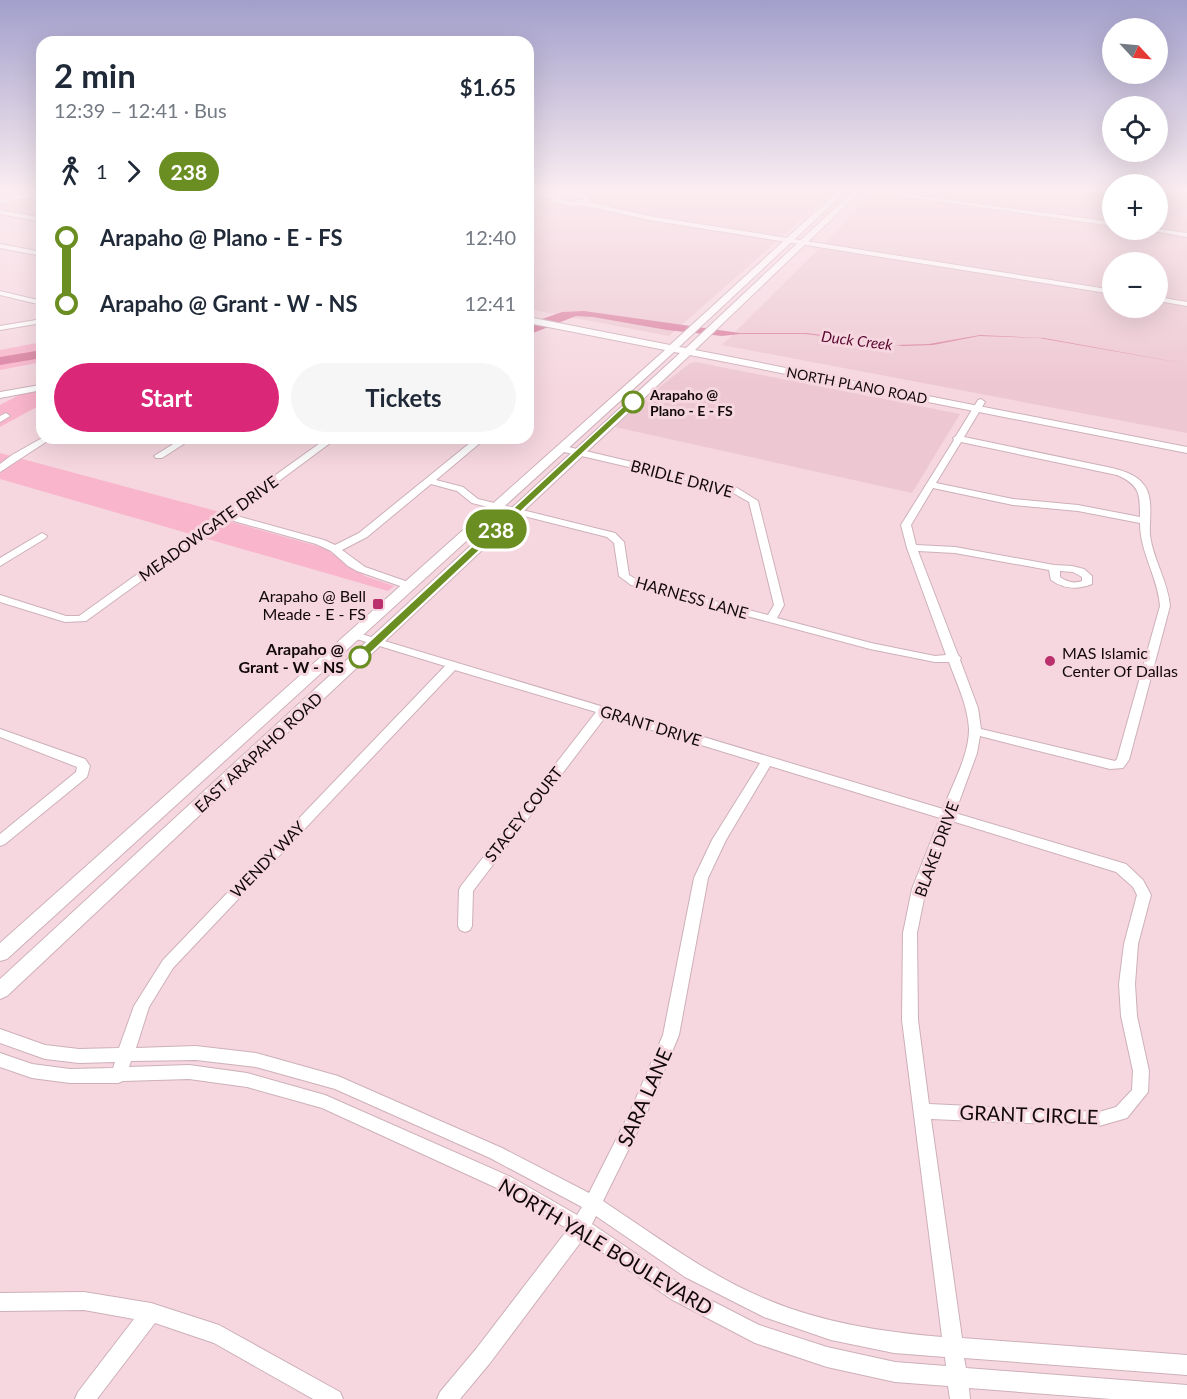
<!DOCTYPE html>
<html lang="en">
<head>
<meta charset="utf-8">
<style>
	:root { --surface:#fff; --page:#f6f6f7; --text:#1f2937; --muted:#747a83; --accent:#db2777 }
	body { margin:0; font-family:Lato,sans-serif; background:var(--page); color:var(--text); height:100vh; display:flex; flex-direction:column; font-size:22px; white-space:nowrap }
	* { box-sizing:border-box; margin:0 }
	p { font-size:20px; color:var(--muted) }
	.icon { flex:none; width:33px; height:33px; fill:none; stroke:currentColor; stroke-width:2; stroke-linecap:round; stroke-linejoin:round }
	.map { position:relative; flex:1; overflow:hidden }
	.details { position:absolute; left:36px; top:36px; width:498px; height:408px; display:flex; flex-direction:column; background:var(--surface); border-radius:18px; box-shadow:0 6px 24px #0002 }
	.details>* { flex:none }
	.badge { padding:0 12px; border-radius:20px; font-size:21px; line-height:39px }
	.needle { width:39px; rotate:116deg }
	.controls { position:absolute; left:1102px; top:18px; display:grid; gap:12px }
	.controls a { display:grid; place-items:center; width:66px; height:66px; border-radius:50%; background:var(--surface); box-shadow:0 6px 24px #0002; font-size:30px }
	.map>.badge { position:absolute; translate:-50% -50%; box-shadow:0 0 0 3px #fff }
	.legs { display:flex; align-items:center; gap:9px; height:66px; padding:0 18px; font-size:20px }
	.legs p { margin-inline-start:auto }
	.head { display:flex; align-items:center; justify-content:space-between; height:102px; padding:0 18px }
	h1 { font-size:33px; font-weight:700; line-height:45px }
	.button { display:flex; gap:12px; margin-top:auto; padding:12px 18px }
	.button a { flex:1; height:69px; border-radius:36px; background:var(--accent); color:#fff; font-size:24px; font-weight:700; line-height:69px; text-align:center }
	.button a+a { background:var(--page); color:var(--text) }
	ul { padding:0 18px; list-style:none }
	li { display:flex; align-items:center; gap:21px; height:66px; font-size:22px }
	li i { display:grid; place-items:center; width:9px; height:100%; margin:0 8px; background:currentColor }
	li i::after { content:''; width:15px; height:15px; margin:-8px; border:4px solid; border-radius:50%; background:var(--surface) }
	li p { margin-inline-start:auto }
	li:first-child i { background:linear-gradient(#0000 50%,currentColor 0) }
	li:last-child i { background:linear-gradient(currentColor 50%,#0000 0) }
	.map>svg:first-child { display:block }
	.built { fill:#edc7d2; fill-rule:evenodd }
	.green { fill:#f8b5cb }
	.water { fill:#da80a0 }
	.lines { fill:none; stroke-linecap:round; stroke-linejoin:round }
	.minor-casing { stroke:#cdb0b9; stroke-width:2 }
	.major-casing { stroke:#cdb0b9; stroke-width:2 }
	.minor { fill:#fff; fill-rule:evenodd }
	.major { fill:#fff; fill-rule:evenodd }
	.line-1 { fill:#6b8e23; stroke:#fff; stroke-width:1.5 }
	.stop-1-dot { fill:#fff; stroke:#6b8e23; stroke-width:3 }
	.poi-dot { fill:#b9306d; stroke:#f6d7e0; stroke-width:2 }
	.labels { text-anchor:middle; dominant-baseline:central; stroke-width:6; stroke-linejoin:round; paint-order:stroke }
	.far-street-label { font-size:14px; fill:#12080b; stroke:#f6d7e0 }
	.far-stop-label { font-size:14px; font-weight:bold; fill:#12080b; stroke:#f6d7e0; text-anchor:start }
	.far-water-label { font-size:15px; font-style:italic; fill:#5a0730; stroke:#f6d7e0 }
	.street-label { font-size:16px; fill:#12080b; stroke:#f6d7e0 }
	.poi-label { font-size:16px; fill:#12080b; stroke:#f6d7e0; text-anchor:end }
	.stop-label { font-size:16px; font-weight:bold; fill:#12080b; stroke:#f6d7e0; text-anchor:end }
	.near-street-label { font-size:20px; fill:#12080b; stroke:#f6d7e0 }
</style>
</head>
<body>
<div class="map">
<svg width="1187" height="1399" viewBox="0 0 1187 1399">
	<rect width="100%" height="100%" fill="#f6d7e0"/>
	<path class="built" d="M 528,192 L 833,192 L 669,336 L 528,309 Z
		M 876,192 L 1113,192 L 1113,230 L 1158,230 L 1158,192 L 1187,192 L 1187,433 L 722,345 ZM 1113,262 L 1158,262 L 1158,308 L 1113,308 Z
		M 42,196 L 42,218 L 0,210 L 0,205 Z
		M 696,362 L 960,414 L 912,493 L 615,427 L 656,390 L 690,363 Z"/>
	<path class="green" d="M 42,342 L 42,362 L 0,370 L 0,350 Z
		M 42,383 L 42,404 L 0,427 L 0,405 Z
		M 0,453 L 220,512 L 214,517 L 324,548 L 365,576 L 394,586 L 388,591 L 0,479 Z"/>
	<path class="water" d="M 584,311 L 740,333 L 807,333 L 896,345 L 929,344 L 980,335 L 1044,338 L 1187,364 L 1039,338 L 979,336 L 933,345 L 903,346 L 805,334 L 740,334 L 722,336 L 667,330 L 593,317 L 576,316 L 528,335 L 528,324 L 562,312 Z
		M 42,350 L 42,358 L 0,365 L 0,357 Z"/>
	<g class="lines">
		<defs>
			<path id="minor" d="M 35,192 L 42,192 L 42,194 L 0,203 L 0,199 Z
				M 528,192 L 553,195 L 571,192 L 588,196 L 590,200 L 588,202 L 649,216 L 1113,290 L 1113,294 L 649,220 L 582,205 L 571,206 L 552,201 L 550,198 L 528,195 ZM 569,195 L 583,198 L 584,199 L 571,202 L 556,198 Z
				M 874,192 L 888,192 L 1113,222 L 1113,226 Z
				M 1158,229 L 1187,233 L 1187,237 L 1148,230 Z
				M 0,244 L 42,252 L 42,256 L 0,248 Z
				M 0,291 L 42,301 L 42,305 L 0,295 Z
				M 1158,297 L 1187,302 L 1187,306 L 1158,301 Z
				M 42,319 L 42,323 L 0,330 L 0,326 Z
				M 40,385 L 42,386 L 42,390 L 0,398 L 0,392 Z
				M 981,399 L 985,402 L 964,437 L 1112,468 C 1124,471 1137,475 1144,485 C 1154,498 1149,520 1150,535 C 1153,560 1168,581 1170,606 L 1129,760 L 1123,768 L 1110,769 L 980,736 L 977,753 L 955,813 L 1126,864 L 1143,880 L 1151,895 L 1138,944 L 1135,984 L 1137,1016 L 1149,1071 L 1148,1092 L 1127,1118 L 1099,1126 L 931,1119 L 962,1338 L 1187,1355 L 1187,1375 L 964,1358 L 966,1368 L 1187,1385 L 1187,1399 L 1111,1399 L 969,1388 L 970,1399 L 950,1399 L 948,1386 L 895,1382 L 827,1367 L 755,1343 L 671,1299 L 583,1239 L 490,1363 L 460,1399 L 437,1399 L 440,1392 L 476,1349 L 568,1229 L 499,1189 L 322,1108 L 247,1087 L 189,1079 L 123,1081 L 118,1083 L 70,1083 L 32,1078 L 0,1067 L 0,1053 L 32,1064 L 70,1069 L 113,1068 L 115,1062 L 79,1063 L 45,1059 L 0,1043 L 0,1029 L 45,1045 L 79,1049 L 119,1048 L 134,1006 L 163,960 L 445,666 L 350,637 L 348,635 L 350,633 L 358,633 L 943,809 C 952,785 969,756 969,729 C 968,706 957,684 949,662 L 935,662 L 870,649 L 631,585 L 619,576 L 614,543 L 607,537 L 472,503 L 457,491 L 431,484 L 367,537 L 342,550 L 365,567 L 411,583 L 412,585 L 411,587 L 403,587 L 357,571 L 348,566 L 331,551 L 316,544 L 227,519 L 86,621 L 65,622 L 0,602 L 0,595 L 66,616 L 79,616 L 327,438 L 337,438 L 233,515 L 324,540 L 335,545 L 359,533 L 476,438 L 486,438 L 436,480 L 463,487 L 478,499 L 615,533 L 624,542 L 629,575 L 639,581 L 768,615 L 774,605 L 749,502 L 728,490 L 560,451 L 555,448 L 560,445 L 734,486 L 758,501 L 784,605 L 777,618 L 871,643 L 935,656 L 946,655 L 907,548 L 901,525 L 954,440 L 953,438 L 956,436 L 978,400 ZM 961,442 L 1117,475 C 1140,485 1140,494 1140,517 L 1078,505 L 1013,499 L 936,483 ZM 933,488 L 1013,505 L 1078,511 L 1140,523 C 1140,553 1158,577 1160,606 L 1117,759 L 1115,761 L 981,729 L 978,708 L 960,660 L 961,658 L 958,655 L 918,551 L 955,553 L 1049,570 L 1051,580 C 1064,589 1077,590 1092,584 L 1092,576 L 1084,569 L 1072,566 L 1054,565 L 955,547 L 916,545 L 911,525 ZM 1060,571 L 1073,572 L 1082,577 L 1082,581 C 1074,584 1067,582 1060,577 ZM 455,670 L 596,712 L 461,886 L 459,890 L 458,926 L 460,930 L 465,932 L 470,930 L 472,926 L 473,891 L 606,716 L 760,763 L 712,840 L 694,878 L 663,1035 L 631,1110 L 589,1193 L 502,1148 L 338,1076 L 256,1053 L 196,1046 L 136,1048 L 149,1007 L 173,968 ZM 770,766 L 940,818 L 912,889 L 903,933 L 902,1020 L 942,1337 C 883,1332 823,1323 768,1300 C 709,1276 656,1236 603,1201 L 647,1112 L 679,1035 L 708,878 L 726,840 ZM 952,821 L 1116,872 L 1133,887 L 1137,895 L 1124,944 L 1119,984 L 1121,1016 L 1133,1071 L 1132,1090 L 1116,1107 L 1099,1112 L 929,1104 L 918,1020 L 917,933 L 926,889 ZM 196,1060 L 256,1067 L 335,1089 L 490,1158 L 582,1207 L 577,1215 L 511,1177 L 325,1095 L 247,1073 L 189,1065 L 129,1067 L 131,1061 ZM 596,1216 L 685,1277 L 764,1317 L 831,1340 L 894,1353 L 945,1357 L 946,1366 L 895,1362 L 827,1347 L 759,1325 L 685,1287 L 592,1224 Z
				M 6,413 L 10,416 L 0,422 L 0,416 Z
				M 42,438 L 52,438 L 0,472 L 0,464 L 12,455 Z
				M 183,438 L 193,438 L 162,458 L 156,458 L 154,456 Z
				M 42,533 L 47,536 L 46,538 L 0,566 L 0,558 Z
				M 0,729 L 85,759 L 90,766 L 87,777 L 5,844 L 0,846 L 0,834 L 76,772 L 77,767 L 0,737 Z
				M 84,1292 L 151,1303 L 219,1325 L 340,1392 L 343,1399 L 313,1399 L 214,1343 L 155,1323 L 97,1399 L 75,1399 L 78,1392 L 134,1319 L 84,1310 L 0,1311 L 0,1293 Z"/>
			<path id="major" d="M 837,192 L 844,193 L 679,347 L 686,348 L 852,192 L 860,192 L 695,350 L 1187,447 L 1187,453 L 690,355 L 7,996 L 0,999 L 0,979 L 680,353 L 674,352 L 7,959 L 0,961 L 0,943 L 665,350 L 528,323 L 528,317 L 670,345 Z
				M 0,210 L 42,218 L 42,222 L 0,214 Z"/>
		</defs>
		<use href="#minor" class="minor-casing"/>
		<use href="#major" class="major-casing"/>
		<use href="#minor" class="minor"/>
		<use href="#major" class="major"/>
	</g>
	<linearGradient id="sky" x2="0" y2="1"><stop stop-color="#a29fcb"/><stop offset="0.49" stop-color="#fbedf1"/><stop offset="1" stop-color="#fbedf1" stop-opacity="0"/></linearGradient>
	<rect width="1187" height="388" fill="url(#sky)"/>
	<path class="line-1" d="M 630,400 L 637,402 L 364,659 L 356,659 L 356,654 Z"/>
	<g class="stop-1-dot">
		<circle cx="633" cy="402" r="10"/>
		<circle cx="360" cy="657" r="10"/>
	</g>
	<g class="poi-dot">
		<rect x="372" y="598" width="12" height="12" rx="3"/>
		<circle cx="1050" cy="661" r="6"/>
	</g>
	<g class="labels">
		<g class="far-street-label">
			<text transform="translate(857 385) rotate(11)">NORTH PLANO ROAD</text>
		</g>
		<g class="far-stop-label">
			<text x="650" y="394">Arapaho @<tspan x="650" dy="16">Plano - E - FS</tspan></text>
		</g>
		<g class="far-water-label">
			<text transform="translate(857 340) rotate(7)">Duck Creek</text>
		</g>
		<g class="street-label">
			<text transform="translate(682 478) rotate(15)">BRIDLE DRIVE</text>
			<text transform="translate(208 528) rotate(-36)">MEADOWGATE DRIVE</text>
			<text transform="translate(692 597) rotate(16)">HARNESS LANE</text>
			<text transform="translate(651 725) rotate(17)">GRANT DRIVE</text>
			<text transform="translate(258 752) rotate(-43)">EAST ARAPAHO ROAD</text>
			<text transform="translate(523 814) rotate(-52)">STACEY COURT</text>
			<text transform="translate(936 849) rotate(-70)">BLAKE DRIVE</text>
			<text transform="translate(267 859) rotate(-46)">WENDY WAY</text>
		</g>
		<g class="poi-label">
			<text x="366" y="595">Arapaho @ Bell<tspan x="366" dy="18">Meade - E - FS</tspan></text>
			<text x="1062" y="652" text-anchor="start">MAS Islamic<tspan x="1062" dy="18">Center Of Dallas</tspan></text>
		</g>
		<g class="stop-label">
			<text x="344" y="648">Arapaho @<tspan x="344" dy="18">Grant - W - NS</tspan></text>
		</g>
		<g class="near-street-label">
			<text transform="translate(644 1097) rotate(-66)">SARA LANE</text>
			<text transform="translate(1029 1114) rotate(2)">GRANT CIRCLE</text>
			<text transform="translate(606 1246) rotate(31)">NORTH YALE BOULEVARD</text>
		</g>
	</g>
</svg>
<div class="controls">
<a><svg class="needle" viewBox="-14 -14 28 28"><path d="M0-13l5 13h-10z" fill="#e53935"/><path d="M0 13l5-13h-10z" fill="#747a83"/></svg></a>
<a><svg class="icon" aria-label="locate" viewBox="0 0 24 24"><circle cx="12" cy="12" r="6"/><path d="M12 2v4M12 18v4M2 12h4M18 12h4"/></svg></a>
<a>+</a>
<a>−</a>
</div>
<b class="badge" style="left:496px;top:529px;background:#6b8e23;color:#fff">238</b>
<section class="details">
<div class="head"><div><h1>2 min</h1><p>12:39 – 12:41 · Bus</p></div><b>$1.65</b></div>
<div class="legs"><svg class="icon" aria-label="walk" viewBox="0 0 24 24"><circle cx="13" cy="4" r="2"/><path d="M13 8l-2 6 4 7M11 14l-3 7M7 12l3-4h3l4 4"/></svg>1<svg class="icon" aria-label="forward" viewBox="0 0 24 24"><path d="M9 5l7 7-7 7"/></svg><b class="badge" style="background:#6b8e23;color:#fff">238</b></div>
<ul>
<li><i style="color:#6b8e23"></i><b>Arapaho @ Plano - E - FS</b><p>12:40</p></li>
<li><i style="color:#6b8e23"></i><b>Arapaho @ Grant - W - NS</b><p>12:41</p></li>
</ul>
<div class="button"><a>Start</a><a>Tickets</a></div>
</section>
</div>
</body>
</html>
